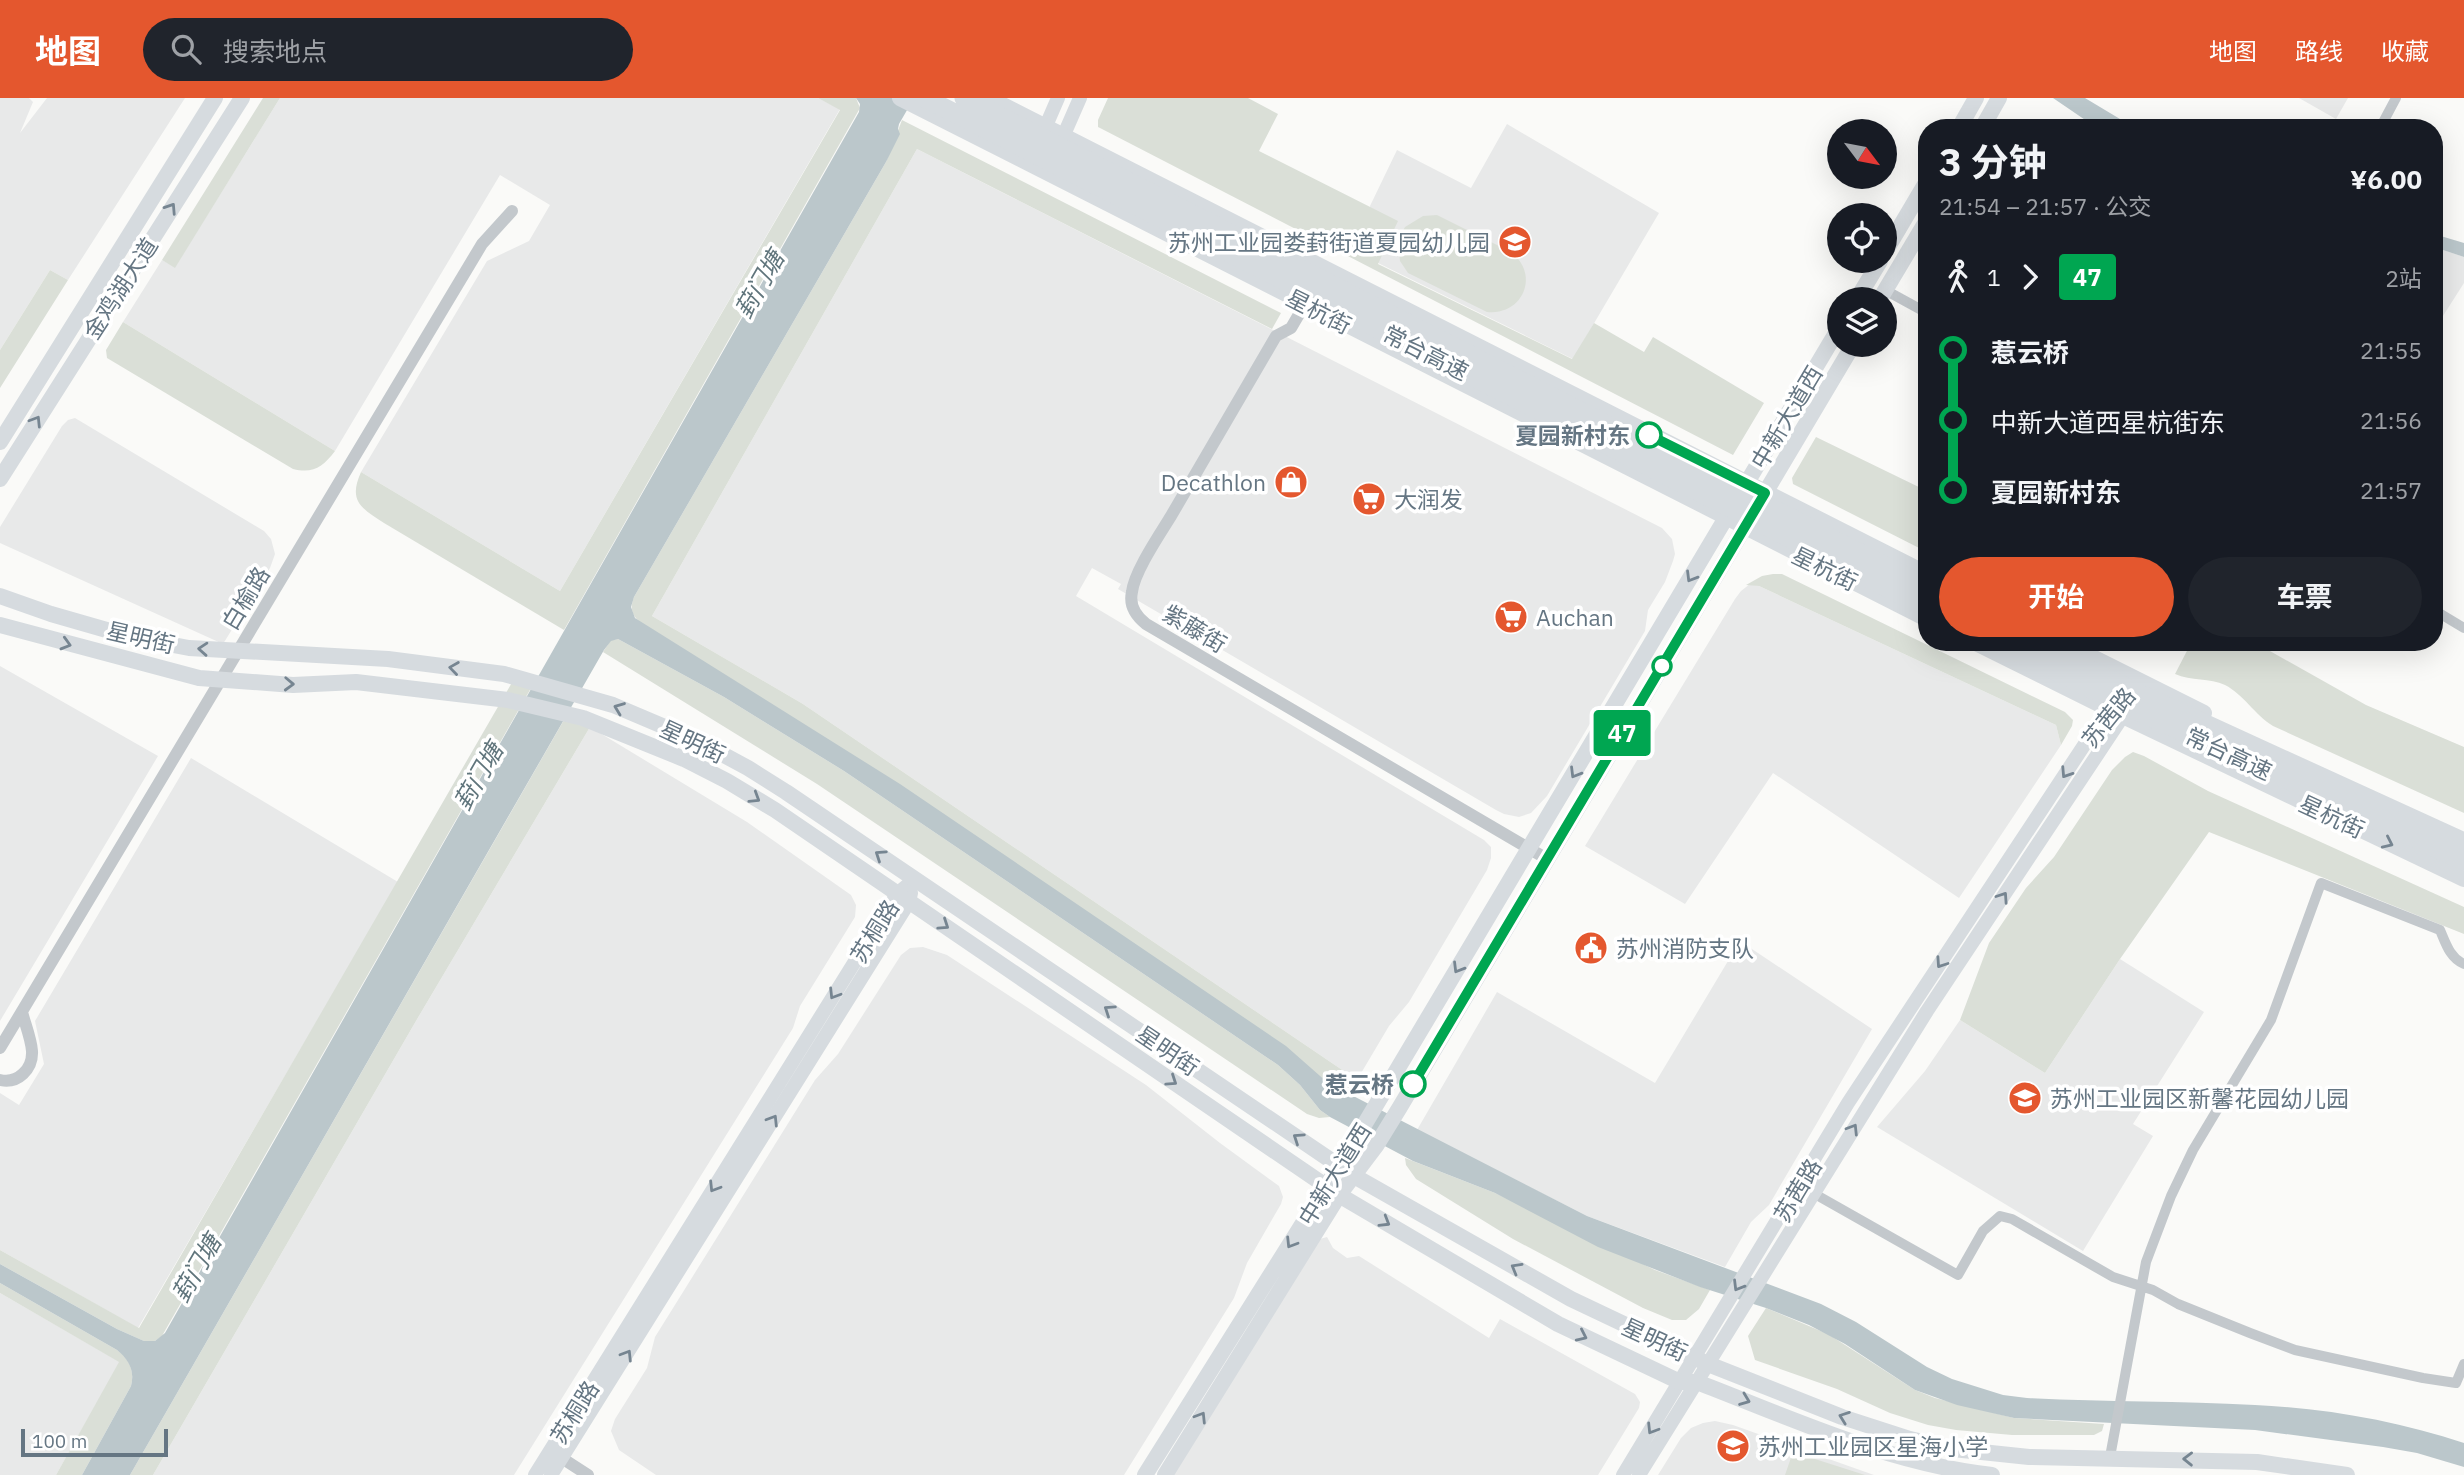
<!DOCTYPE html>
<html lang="zh">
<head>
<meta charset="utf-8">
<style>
	:root { --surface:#171b24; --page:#20242c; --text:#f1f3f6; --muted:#9ea1a6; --accent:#e4572e }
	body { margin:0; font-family:"IBM Plex Sans","Noto Sans SC",sans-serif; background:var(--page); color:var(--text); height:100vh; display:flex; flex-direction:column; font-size:26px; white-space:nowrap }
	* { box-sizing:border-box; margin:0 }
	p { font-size:23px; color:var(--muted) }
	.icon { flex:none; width:38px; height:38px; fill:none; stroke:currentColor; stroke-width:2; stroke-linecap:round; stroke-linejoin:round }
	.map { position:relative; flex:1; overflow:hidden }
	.details { position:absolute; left:1918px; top:21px; width:525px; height:532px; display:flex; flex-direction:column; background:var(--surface); border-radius:28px; box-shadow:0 7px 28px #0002 }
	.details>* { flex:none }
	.badge { padding:0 14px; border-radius:5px; font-size:24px; line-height:46px }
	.needle { width:46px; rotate:122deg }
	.fabs { position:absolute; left:1827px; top:21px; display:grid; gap:14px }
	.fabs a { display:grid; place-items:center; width:70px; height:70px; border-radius:50%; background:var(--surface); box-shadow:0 7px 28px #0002; font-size:35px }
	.scale { position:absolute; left:21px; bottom:18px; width:147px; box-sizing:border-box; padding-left:7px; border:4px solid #657683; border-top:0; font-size:19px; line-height:24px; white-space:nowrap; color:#657683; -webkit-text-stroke:5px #fff; paint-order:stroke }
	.map>.badge { position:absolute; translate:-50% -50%; box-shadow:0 0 0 4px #fff }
	.legs { display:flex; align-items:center; gap:10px; height:77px; padding:0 21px; font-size:23px }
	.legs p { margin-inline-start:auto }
	.headline { display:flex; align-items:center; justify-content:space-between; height:119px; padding:0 21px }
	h1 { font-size:38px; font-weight:700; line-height:52px }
	.primary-button { display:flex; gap:14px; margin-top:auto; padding:14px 21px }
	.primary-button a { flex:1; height:80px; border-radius:42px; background:var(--accent); color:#fff; font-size:28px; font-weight:700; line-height:80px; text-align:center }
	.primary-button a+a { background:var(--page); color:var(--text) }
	ul { padding:0 21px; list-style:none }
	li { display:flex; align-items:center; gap:24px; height:70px; font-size:26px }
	li i { display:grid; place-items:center; width:10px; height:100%; margin:0 9px; background:currentColor }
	li i::after { content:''; width:18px; height:18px; margin:-9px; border:5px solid; border-radius:50%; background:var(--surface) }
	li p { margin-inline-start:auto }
	li:first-child i { background:linear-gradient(#0000 50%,currentColor 0) }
	li:last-child i { background:linear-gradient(currentColor 50%,#0000 0) }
	header { display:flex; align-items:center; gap:42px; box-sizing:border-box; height:98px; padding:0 35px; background:var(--accent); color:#fff }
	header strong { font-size:33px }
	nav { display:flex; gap:38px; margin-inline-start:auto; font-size:24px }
	.search { width:490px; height:63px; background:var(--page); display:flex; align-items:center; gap:18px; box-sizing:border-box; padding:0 24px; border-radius:38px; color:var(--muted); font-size:26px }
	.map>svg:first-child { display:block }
	.built { fill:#e8e9e9 }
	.green { fill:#dadfd7 }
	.water { fill:#bbc7cb }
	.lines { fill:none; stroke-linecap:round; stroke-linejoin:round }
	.minor { stroke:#c3c8cc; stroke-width:10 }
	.tertiary { stroke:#c3c8cc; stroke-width:12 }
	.secondary { stroke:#d6dbdf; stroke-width:14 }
	.primary { stroke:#d6dbdf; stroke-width:16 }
	.motorway { stroke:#d6dbdf; stroke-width:19 }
	.oneway { stroke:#768591 }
	.line-1-casing { stroke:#fff; stroke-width:16 }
	.line-1 { stroke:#00a651; stroke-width:10 }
	.stop-1-dot { fill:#fff; stroke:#00a651; stroke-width:3.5 }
	.labels { text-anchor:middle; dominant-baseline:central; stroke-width:7; stroke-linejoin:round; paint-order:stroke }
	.poi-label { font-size:23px; fill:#657683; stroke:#fff; text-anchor:start }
	.street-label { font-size:23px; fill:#657683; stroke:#fff }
	.stop-label { font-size:23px; font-weight:bold; fill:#657683; stroke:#fff; text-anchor:end }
	.water-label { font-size:24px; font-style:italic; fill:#60757c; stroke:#fff }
</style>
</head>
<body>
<header>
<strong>地图</strong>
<div class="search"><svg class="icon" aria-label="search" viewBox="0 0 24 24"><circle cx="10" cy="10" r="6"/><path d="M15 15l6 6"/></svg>搜索地点</div>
<nav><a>地图</a><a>路线</a><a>收藏</a></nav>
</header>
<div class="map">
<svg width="2464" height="1377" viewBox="0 0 2464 1377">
	<rect width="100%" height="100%" fill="#fafaf8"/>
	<path class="built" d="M 0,0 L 29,0 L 33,4 L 20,35 L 47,0 L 185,0 L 68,182 L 50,172 L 0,252 Z
		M 280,0 L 818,0 L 840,11 L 560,493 L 361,374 L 487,163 L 529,143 L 550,107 L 500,77 L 335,353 L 123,224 L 162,162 L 175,169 Z
		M 2299,0 L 2348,0 L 2336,21 Z
		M 1507,26 L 1659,115 L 1573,261 L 1378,165 L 1370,108 L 1397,52 L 1471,90 Z
		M 917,51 L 1662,430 L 1672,441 L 1675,456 L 1673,463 L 1665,484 L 1648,512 L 1645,533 L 1547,698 L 1531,715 L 1519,719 L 1504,716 L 1496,712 L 1118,491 L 1121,486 L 1092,470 L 1076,498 L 1484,742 L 1491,749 L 1491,760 L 1487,772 L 1409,904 L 1389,928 L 1357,982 L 803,606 L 652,518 Z
		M 2434,149 L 2464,159 L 2464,185 L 2434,232 Z
		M 75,320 L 264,433 L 271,441 L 275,456 L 270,470 L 223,546 L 0,445 L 0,429 L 62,328 L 68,322 Z
		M 1750,486 L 1759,488 L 2056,627 L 2061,647 L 1959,800 L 1773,675 L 1685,806 L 1585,748 L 1735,501 L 1741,493 Z
		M 0,568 L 158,658 L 0,923 Z
		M 590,629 L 747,724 L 851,797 L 856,807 L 855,819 L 800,908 L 793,930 L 514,1377 L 153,1377 L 416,923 Z
		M 191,660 L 398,784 L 138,1230 L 0,1152 L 0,995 L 19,1007 L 44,966 L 35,923 Z
		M 1740,843 L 1872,931 L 1769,1107 L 1751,1124 L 1725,1169 L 1587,1118 L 1417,1032 L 1497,894 L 1655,985 Z
		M 923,849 L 947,857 L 1146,987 L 1220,1045 L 1279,1088 L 1283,1099 L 1281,1106 L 1247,1165 L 1234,1200 L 1124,1377 L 656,1377 L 619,1352 L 611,1333 L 615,1321 L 647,1270 L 655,1239 L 815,982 L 838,956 L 901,857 L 910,850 Z
		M 2120,861 L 2204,914 L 2133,1026 L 2153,1038 L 2083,1153 L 1877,1029 L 1925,973 L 1960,922 L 2045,975 Z
		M 1327,1139 L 1333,1150 L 1347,1160 L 1359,1158 L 1489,1240 L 1500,1221 L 1635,1296 L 1640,1304 L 1639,1310 L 1598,1377 L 1170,1377 L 1313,1143 Z
		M 0,1195 L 120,1264 L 56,1377 L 0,1377 Z
		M 1715,1323 L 1733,1327 L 1874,1377 L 1658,1377 L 1681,1340 L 1691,1330 L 1703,1325 Z"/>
	<path class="green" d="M 263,0 L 280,0 L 175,170 L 162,162 Z
		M 818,0 L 856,0 L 860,10 L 564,532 L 384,425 C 361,410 348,403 361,374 L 560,493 L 840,12 Z
		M 1108,0 L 1248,0 L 1278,16 L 1259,53 L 1398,123 L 1378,166 L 1572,261 L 1594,225 L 1644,254 L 1653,239 L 1764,305 L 1733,357 L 1102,31 L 1098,29 L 1098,22 Z
		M 902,22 L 1281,215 L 1272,231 L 917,51 L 652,518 L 803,606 L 1357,982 L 1349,995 L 1328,985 L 640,524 C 631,517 630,509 634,499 L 886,64 Z
		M 1437,117 L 1509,153 C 1541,174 1524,218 1487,214 L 1408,175 L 1400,163 L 1398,142 L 1405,129 L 1423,118 Z
		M 50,172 L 68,182 L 0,290 L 0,252 Z
		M 123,224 L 335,353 C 323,369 313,376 293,371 L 107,260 L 106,252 Z
		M 1816,339 L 1927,393 L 1927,454 L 1793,386 L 1792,380 Z
		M 1773,476 L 1782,476 L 2065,614 L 2073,622 L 2072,628 L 2061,647 L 2056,627 L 1759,488 L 1746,487 L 1762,478 Z
		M 618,541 L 724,599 L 844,673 L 1278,967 L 1300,987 L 1320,1012 L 1330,1019 L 1319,1020 L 1307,1016 L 817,686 L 603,554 L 611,542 Z
		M 2187,544 L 2254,544 L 2366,607 L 2464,649 L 2464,715 L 2273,628 C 2255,617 2243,596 2225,587 C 2210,580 2191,583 2175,576 L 2190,547 Z
		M 514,581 L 531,590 L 162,1238 L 155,1243 L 146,1244 L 117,1231 L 0,1166 L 0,1152 L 139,1230 Z
		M 568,615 L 590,629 L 416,923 L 153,1377 L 130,1377 Z
		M 2133,654 L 2144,658 L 2208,693 L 2464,809 L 2464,836 L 2209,734 L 2120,861 L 2045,975 L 1960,922 L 1989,845 L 2026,790 L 2054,759 L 2112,672 L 2125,659 Z
		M 1405,1060 L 1495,1095 L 1655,1172 L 1710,1192 L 1699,1211 L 1686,1222 L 1672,1222 L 1643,1210 L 1513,1141 L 1416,1081 L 1406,1067 Z
		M 0,1185 L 117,1252 C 129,1261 135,1273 131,1288 L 82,1377 L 56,1377 L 119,1264 L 0,1195 Z
		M 1766,1210 L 1828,1236 L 1915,1292 L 1935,1300 L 2014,1320 L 2104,1326 L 2102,1333 L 2094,1337 L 2012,1337 L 1956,1332 L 1928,1327 L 1890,1315 L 1837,1291 L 1755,1262 L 1748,1238 Z
		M 1793,1354 L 1865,1377 L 1785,1377 Z"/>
	<path class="water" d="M 856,0 L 914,0 L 899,26 L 898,31 L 900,36 L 886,64 L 634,499 L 631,509 L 635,520 L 900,686 L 1286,948 L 1328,985 L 1587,1118 L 1821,1206 L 1856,1224 L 1927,1269 L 1952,1281 L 2003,1297 L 2027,1300 C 2103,1304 2179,1303 2255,1307 C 2325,1310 2398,1323 2464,1345 L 2464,1369 L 2417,1355 L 2383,1349 L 2255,1332 L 2014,1320 L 1957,1307 L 1915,1292 L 1845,1246 L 1809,1227 L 1766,1210 L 1700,1189 L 1598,1149 L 1495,1095 L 1413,1063 L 1330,1019 L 1320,1012 L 1300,987 L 1278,967 L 844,673 L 724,599 L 618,541 L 611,543 L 604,552 L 130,1377 L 82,1377 L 131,1288 C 135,1273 129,1262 117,1252 L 0,1185 L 0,1166 L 117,1231 L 144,1243 L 155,1243 L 165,1235 L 859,14 L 860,6 Z
		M 2053,0 L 2085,0 L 2135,30 L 2097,30 Z
		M 2434,136 L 2464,145 L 2464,159 L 2434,149 Z"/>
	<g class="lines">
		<path class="minor" d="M 2380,30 L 2396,0
			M 1885,192 L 1927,215
			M 2434,512 L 2464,530
			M 1813,1095 L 1958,1177 L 1983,1133 L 2000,1118 L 2012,1121 L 2113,1179 L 2153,1192 L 2178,1206 L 2250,1235 L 2295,1252 L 2423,1280 L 2456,1285 L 2464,1266
			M 2110,1359 L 2146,1164 L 2171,1098 L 2193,1052 L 2271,922 L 2321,785 L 2440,832 C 2446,846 2450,860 2464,866"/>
		<path class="tertiary" d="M 1305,206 L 1291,230 L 1276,238 C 1241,298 1206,358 1171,418 C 1160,436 1134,474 1132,494 C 1129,507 1136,518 1146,526 L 1547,761
			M 0,950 L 482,146 L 512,113
			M 0,982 C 18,986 33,971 32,953 C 31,940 25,926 22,914
			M 554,1355 L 588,1377"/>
		<path class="secondary" d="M 1042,37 L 1058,0
			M 1059,48 L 1080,0
			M 535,1377 L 897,796 L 915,781
			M 551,1377 L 909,804 L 911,795
			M 1623,1377 L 1848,1005 L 2108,611 L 2116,603
			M 1639,1377 L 1927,913 L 2123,618 L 2126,610"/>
		<path class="primary" d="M 900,0 L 1927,521
			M 989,0 L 1927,476
			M 1959,30 L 1976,0
			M 1982,30 L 1999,0
			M 1885,154 L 1927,83
			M 1857,201 L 1880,163
			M 1880,201 L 1927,122
			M 0,344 L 215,0
			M 0,381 L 242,0
			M 0,498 L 51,516 L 131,539 L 189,550 L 388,561 L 504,576 L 613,607 L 698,643 L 748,670 L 786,694 L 1354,1078 L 1571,1201 L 1708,1266 L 1842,1319 L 1910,1341 L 1953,1351 L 2029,1359 L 2257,1364 L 2347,1377
			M 0,527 L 199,580 L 293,587 L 356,584 L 508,602 L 583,620 L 684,661 L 727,683 L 775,712 L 1339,1097 L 1558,1226 L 1680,1284 L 1697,1284 C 1793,1321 1890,1366 1992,1377
			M 1974,544 L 2123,618 L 2464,781
			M 2062,544 L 2204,615
			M 1145,1377 L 1357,1039 L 1839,230
			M 1165,1377 L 1339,1097 L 1376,1048 L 1400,1009 L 1853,247"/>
		<path class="motorway" d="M 925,0 L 1927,510
			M 964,0 L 1927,489
			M 1997,544 L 2118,604 L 2464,763
			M 2036,544 L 2127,590 L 2464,744"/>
	</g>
	<defs><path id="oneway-chevron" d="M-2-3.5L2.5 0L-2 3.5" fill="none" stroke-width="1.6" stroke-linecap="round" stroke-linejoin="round" transform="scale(1.75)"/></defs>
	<g class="oneway">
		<use href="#oneway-chevron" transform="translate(171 110) rotate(-57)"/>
		<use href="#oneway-chevron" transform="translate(36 323) rotate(-58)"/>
		<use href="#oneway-chevron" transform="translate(1691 479) rotate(121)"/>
		<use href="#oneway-chevron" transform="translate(66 546) rotate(16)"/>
		<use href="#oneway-chevron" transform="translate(203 551) rotate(-176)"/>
		<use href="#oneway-chevron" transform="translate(454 570) rotate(-172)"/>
		<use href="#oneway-chevron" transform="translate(289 586) rotate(2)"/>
		<use href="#oneway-chevron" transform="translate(619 610) rotate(-159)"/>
		<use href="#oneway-chevron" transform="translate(1575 675) rotate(121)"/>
		<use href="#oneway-chevron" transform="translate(2066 675) rotate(123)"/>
		<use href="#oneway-chevron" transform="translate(755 700) rotate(32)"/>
		<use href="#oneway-chevron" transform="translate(2388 745) rotate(25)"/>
		<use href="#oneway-chevron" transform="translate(880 757) rotate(-146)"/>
		<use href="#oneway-chevron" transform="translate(2003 799) rotate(-56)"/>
		<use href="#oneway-chevron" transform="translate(944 827) rotate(34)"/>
		<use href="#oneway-chevron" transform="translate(1941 865) rotate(124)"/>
		<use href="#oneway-chevron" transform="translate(1458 870) rotate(121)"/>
		<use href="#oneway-chevron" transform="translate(834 896) rotate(122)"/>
		<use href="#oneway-chevron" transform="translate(1109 912) rotate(-146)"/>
		<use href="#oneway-chevron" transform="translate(1172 983) rotate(34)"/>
		<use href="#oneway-chevron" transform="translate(773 1022) rotate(-58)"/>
		<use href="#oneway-chevron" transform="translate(1853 1031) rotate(-58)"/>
		<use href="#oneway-chevron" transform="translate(1298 1040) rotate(-146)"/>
		<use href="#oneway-chevron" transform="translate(714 1089) rotate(122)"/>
		<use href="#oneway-chevron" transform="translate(1385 1124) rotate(31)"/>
		<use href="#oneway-chevron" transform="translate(1291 1145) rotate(122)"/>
		<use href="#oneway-chevron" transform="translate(1516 1170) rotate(-150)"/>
		<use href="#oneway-chevron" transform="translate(1738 1188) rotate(121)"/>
		<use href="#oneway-chevron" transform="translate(1582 1238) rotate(25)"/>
		<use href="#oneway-chevron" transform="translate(627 1257) rotate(-58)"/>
		<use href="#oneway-chevron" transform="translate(1745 1302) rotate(21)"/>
		<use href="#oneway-chevron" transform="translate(1201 1319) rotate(-58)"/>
		<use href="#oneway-chevron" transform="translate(1844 1319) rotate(-160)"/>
		<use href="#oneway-chevron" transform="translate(1652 1331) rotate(122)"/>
		<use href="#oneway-chevron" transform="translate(2188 1361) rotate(-179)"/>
	</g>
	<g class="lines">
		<defs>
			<path id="line-1" d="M 1413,986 L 1765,395 L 1649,337"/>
		</defs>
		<use href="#line-1" class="line-1-casing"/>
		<use href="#line-1" class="line-1"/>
	</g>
	<defs>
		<symbol id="school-disc" viewBox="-11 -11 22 22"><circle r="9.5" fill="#e4572e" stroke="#fff"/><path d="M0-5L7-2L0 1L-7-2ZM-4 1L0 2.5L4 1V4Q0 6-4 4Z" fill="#fff"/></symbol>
		<symbol id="shop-disc" viewBox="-11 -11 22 22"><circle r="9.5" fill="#e4572e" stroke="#fff"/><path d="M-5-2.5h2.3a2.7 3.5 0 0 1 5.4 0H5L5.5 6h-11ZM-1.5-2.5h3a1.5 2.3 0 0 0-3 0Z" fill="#fff"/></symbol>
		<symbol id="supermarket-disc" viewBox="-11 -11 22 22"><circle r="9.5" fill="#e4572e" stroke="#fff"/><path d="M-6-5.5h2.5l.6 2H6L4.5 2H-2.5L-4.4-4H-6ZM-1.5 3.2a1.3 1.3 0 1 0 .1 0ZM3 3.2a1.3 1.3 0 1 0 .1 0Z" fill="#fff"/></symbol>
		<symbol id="civic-disc" viewBox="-11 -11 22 22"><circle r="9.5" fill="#e4572e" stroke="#fff"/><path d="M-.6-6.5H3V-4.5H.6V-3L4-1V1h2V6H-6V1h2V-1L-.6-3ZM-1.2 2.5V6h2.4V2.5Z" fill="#fff"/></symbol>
	</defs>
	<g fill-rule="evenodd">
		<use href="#school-disc" x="1496" y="125" width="38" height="38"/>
		<use href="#shop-disc" x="1272" y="365" width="38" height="38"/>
		<use href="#supermarket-disc" x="1350" y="382" width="38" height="38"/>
		<use href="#supermarket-disc" x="1492" y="500" width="38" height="38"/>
		<use href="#civic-disc" x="1572" y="831" width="38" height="38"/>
		<use href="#school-disc" x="2006" y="981" width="38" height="38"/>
		<use href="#school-disc" x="1714" y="1329" width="38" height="38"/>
	</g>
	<g class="stop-1-dot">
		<circle cx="1649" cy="337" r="12"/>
		<circle cx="1662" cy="568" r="9"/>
		<circle cx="1413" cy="986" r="12"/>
	</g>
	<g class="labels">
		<g class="poi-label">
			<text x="1490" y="144" text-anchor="end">苏州工业园娄葑街道夏园幼儿园</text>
			<text x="1266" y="384" text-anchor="end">Decathlon</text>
			<text x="1394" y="401">大润发</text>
			<text x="1536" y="519">Auchan</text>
			<text x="1616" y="850">苏州消防支队</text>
			<text x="2050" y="1000">苏州工业园区新馨花园幼儿园</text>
			<text x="1758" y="1348">苏州工业园区星海小学</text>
		</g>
		<g class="street-label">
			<text transform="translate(120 190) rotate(-57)">金鸡湖大道</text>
			<text transform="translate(1319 213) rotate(27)">星杭街</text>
			<text transform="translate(1426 254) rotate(27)">常台高速</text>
			<text transform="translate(1786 319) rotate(-59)">中新大道西</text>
			<text transform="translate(1825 470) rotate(26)">星杭街</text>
			<text transform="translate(245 500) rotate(-59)">白榆路</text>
			<text transform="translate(1195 530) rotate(31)">紫藤街</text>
			<text transform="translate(141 539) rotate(13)">星明街</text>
			<text transform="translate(2108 619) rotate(-51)">苏茜路</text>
			<text transform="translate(693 643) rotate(25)">星明街</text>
			<text transform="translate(2229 655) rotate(25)">常台高速</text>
			<text transform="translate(2332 718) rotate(25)">星杭街</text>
			<text transform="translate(874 833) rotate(-58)">苏桐路</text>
			<text transform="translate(1168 952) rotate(34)">星明街</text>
			<text transform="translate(1334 1076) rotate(-58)">中新大道西</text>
			<text transform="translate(1797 1092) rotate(-59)">苏茜路</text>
			<text transform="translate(1655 1241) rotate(25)">星明街</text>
			<text transform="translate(574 1314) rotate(-58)">苏桐路</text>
		</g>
		<g class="stop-label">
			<text x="1630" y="337">夏园新村东</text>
			<text x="1394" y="986">惹云桥</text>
		</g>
		<g class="water-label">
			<text transform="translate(759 186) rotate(-60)">葑门塘</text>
			<text transform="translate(478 678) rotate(-60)">葑门塘</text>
			<text transform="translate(196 1170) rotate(-60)">葑门塘</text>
		</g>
	</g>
</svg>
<div class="fabs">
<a><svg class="needle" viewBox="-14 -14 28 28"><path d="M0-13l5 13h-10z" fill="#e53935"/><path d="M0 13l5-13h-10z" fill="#9ea1a6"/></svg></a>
<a><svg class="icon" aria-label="locate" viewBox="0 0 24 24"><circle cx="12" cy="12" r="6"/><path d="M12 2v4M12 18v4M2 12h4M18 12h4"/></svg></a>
<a><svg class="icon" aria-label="layers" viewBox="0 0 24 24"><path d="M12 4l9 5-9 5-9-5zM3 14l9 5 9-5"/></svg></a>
</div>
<div class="scale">100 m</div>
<b class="badge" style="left:1622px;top:635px;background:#00a651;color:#fff">47</b>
<section class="details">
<div class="headline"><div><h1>3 分钟</h1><p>21:54 – 21:57 · 公交</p></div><b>¥6.00</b></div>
<div class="legs"><svg class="icon" aria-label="walk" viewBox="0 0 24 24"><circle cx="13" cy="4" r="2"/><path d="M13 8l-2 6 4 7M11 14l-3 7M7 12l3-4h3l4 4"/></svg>1<svg class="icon" aria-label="forward" viewBox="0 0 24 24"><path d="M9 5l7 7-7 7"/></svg><b class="badge" style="background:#00a651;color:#fff">47</b><p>2站</p></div>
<ul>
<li><i style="color:#00a651"></i><b>惹云桥</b><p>21:55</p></li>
<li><i style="color:#00a651"></i><span>中新大道西星杭街东</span><p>21:56</p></li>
<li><i style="color:#00a651"></i><b>夏园新村东</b><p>21:57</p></li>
</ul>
<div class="primary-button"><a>开始</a><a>车票</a></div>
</section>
</div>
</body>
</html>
